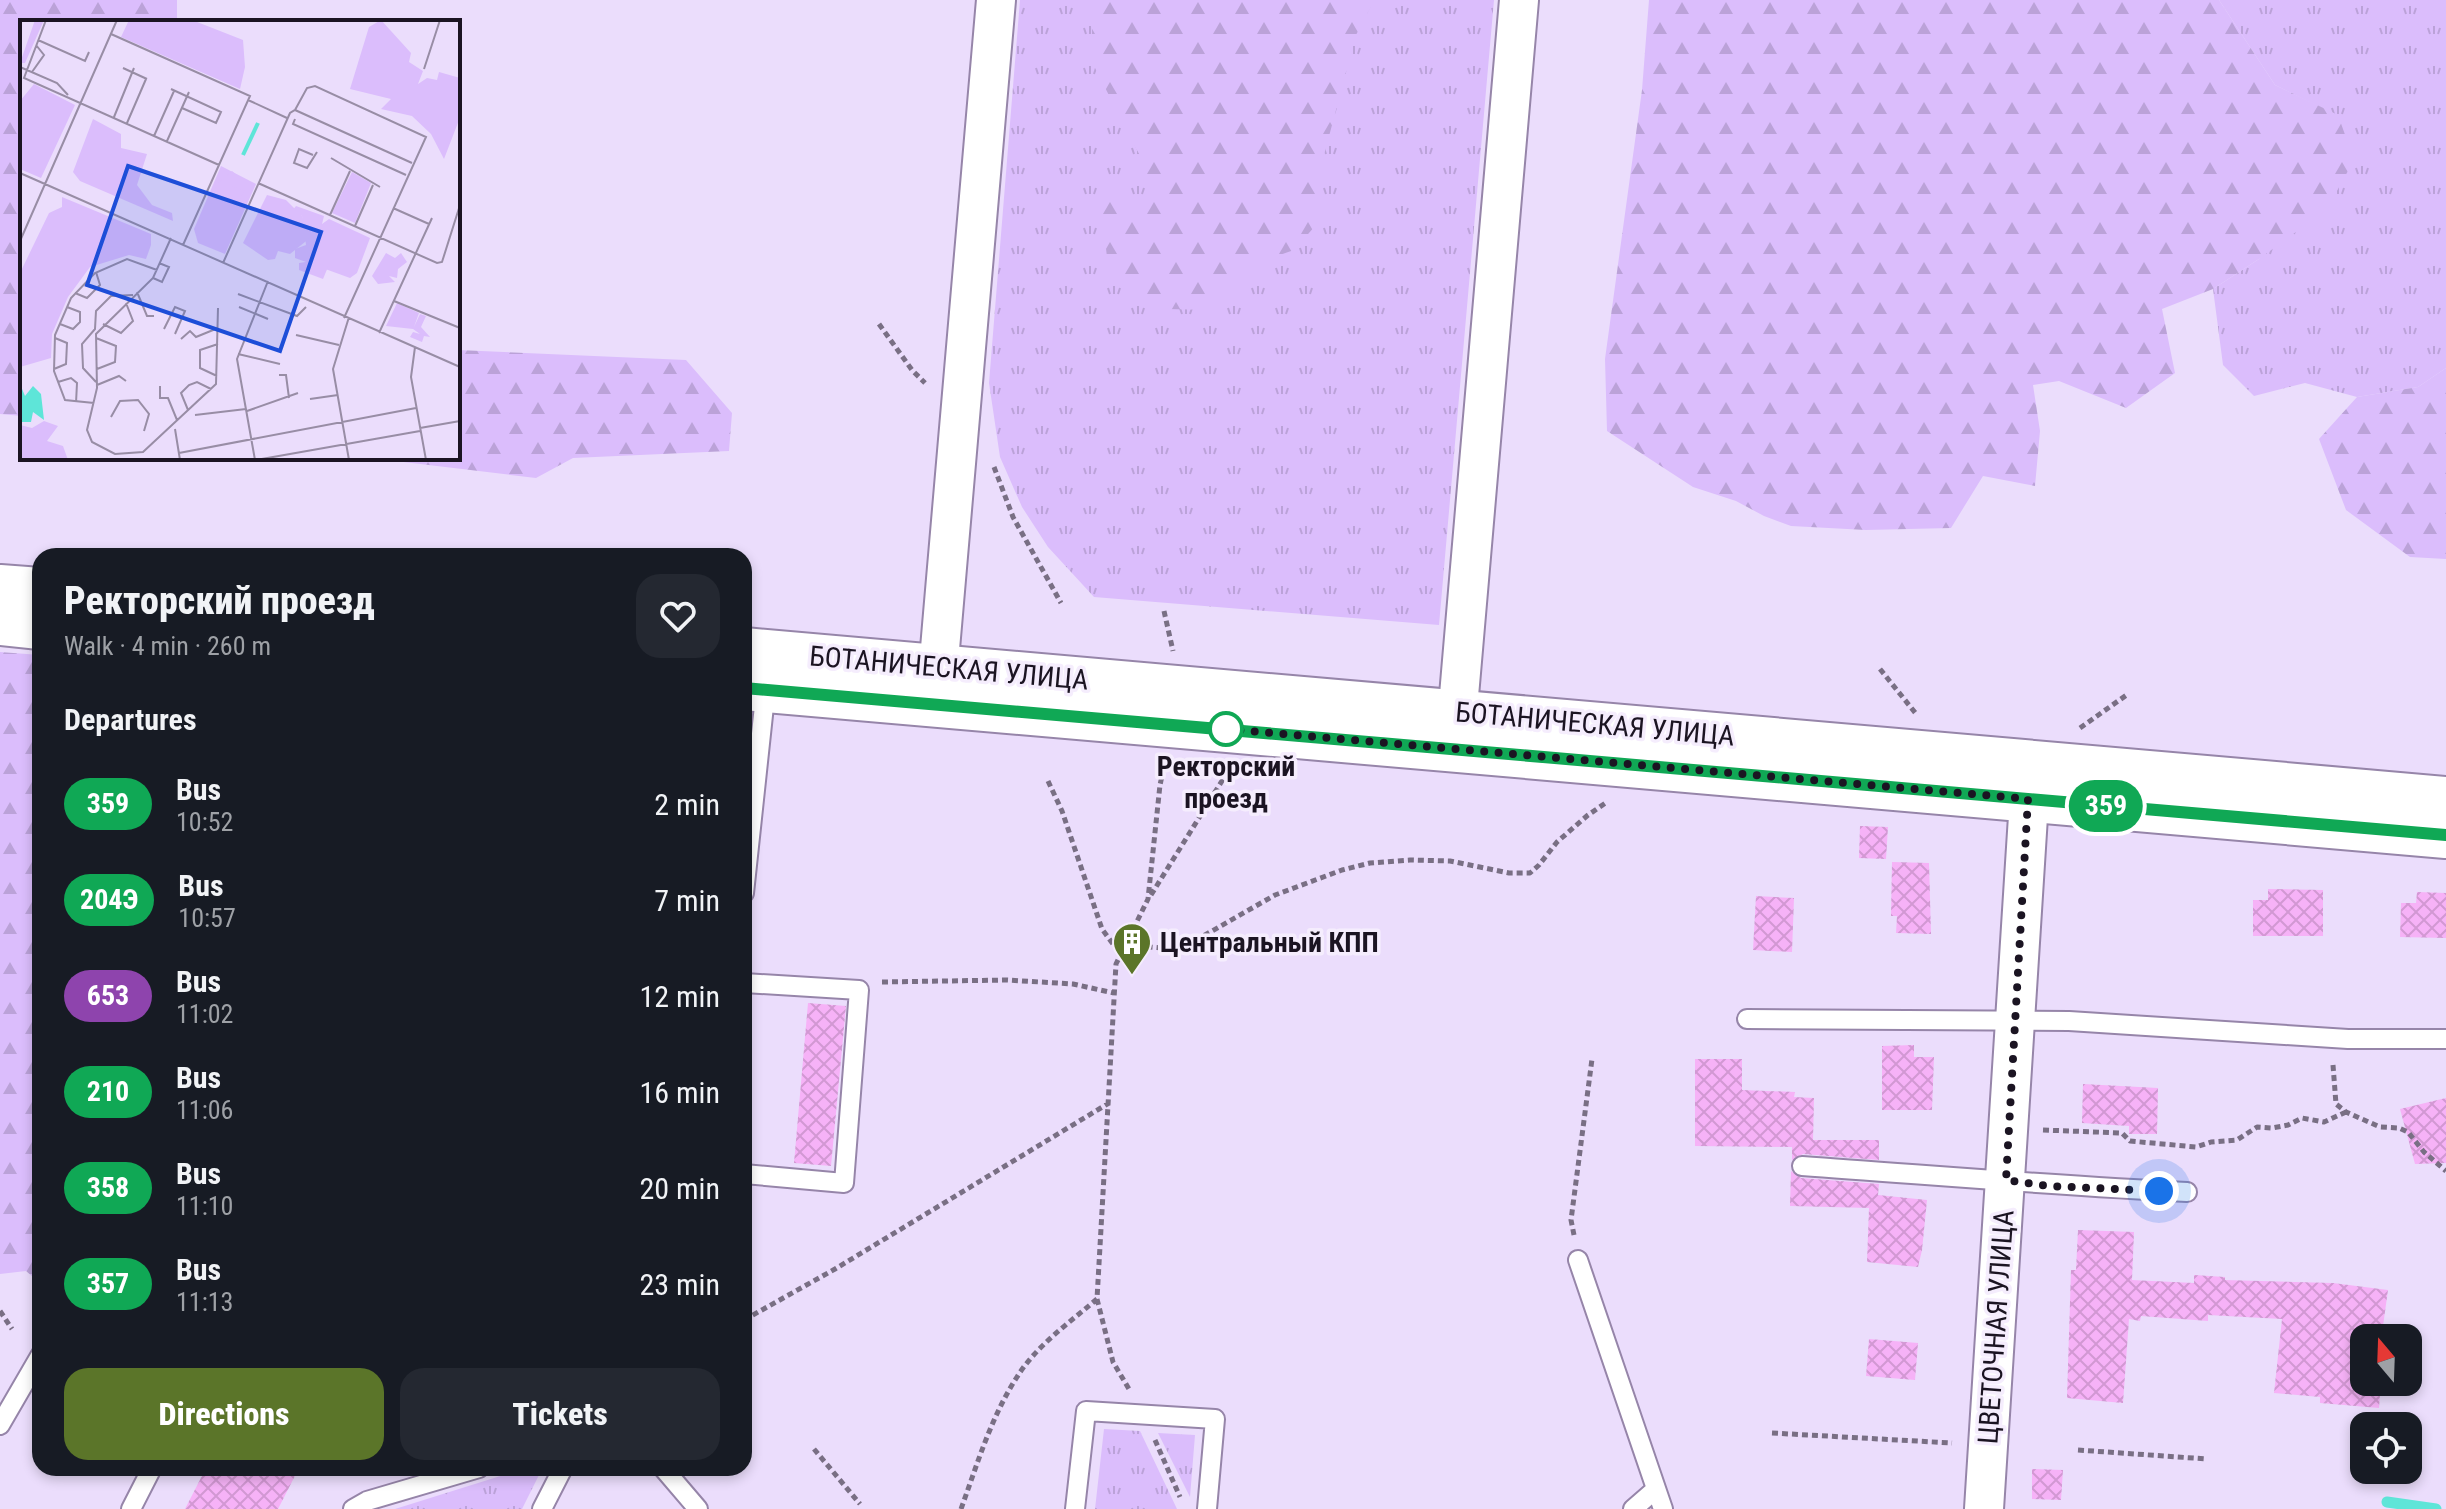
<!DOCTYPE html>
<html lang="en">
<head>
<meta charset="utf-8">
<style>
	:root { --surface:#171b24; --page:#242831; --text:#f1f3f6; --muted:#9ea1a6; --accent:#5b7529 }
	body { margin:0; font-family:"Roboto Condensed",sans-serif; background:var(--page); color:var(--text); height:100vh; display:flex; flex-direction:column; font-size:30px; white-space:nowrap }
	* { box-sizing:border-box; margin:0 }
	p { font-size:26px; color:var(--muted) }
	.icon { flex:none; width:44px; height:44px; fill:none; stroke:currentColor; stroke-width:2; stroke-linecap:round; stroke-linejoin:round }
	.map { position:relative; flex:1; overflow:hidden }
	.side { position:absolute; left:32px; top:548px; width:720px; height:928px; display:flex; flex-direction:column; background:var(--surface); border-radius:24px; box-shadow:0 4px 12px #0003 }
	.side>* { flex:none }
	.badge { padding:0 16px; border-radius:26px; font-size:28px; line-height:52px }
	.needle { width:52px; rotate:341deg }
	.tools { position:absolute; left:2350px; top:1324px; display:grid; gap:16px }
	.tools a { display:grid; place-items:center; width:72px; height:72px; border-radius:16px; background:var(--surface); box-shadow:0 4px 12px #0003; font-size:40px }
	.you { position:absolute; width:40px; height:40px; margin:-20px; border:6px solid #fff; border-radius:50%; background:#1a73e8; box-shadow:0 0 0 12px #1a73e833 }
	.map>.badge { position:absolute; translate:-50% -50%; box-shadow:0 0 0 4px #fff }
	h2 { padding:0 32px; font-size:30px; line-height:72px }
	.round { display:grid; place-items:center; flex:none; width:84px; height:84px; border-radius:24px; background:var(--page) }
	.headline { display:flex; align-items:center; justify-content:space-between; height:136px; padding:0 32px }
	h1 { font-size:38px; font-weight:800; line-height:60px }
	.primary-button { display:flex; gap:16px; margin-top:auto; padding:16px 32px }
	.primary-button a { flex:1; height:92px; border-radius:24px; background:var(--accent); color:#fff; font-size:32px; font-weight:800; line-height:92px; text-align:center }
	.primary-button a+a { background:var(--page); color:var(--text) }
	ul { padding:0; list-style:none }
	li { display:flex; align-items:center; gap:24px; height:96px; padding:0 32px }
	li div { flex:1 }
	li b { display:block; font-size:30px }
	li em { font-style:normal }
	li .badge { min-width:88px; font-weight:700; text-align:center }
	.map>svg:first-child { display:block }
	.grass { fill:url(#grass-tufts) }
	.forest { fill:url(#forest-firs) }
	.lines { fill:none; stroke-linecap:round; stroke-linejoin:round }
	.stream { stroke:#5ee5d8; stroke-width:11 }
	.building { fill:url(#building-cross-hatch) }
	.service-casing { stroke:#9685a9; stroke-width:22 }
	.minor-casing { stroke:#9685a9; stroke-width:42 }
	.tertiary-casing { stroke:#9685a9; stroke-width:48 }
	.path { stroke:#796f84; stroke-width:5; stroke-dasharray:6 4; stroke-linecap:butt }
	.service { stroke:#fff; stroke-width:18 }
	.minor { stroke:#fff; stroke-width:38 }
	.tertiary { stroke:#fff; stroke-width:44 }
	.line-casing { stroke:#fff; stroke-width:18 }
	.line { stroke:#10a855; stroke-width:12 }
	.walk { stroke:#1b1422; stroke-width:8; stroke-dasharray:0 14.4 }
	.stop-dot { fill:#fff; stroke:#10a855; stroke-width:4 }
	.labels { text-anchor:middle; dominant-baseline:central; stroke-width:7; stroke-linejoin:round; paint-order:stroke }
	.street-label { font-size:28px; fill:#1b1422; stroke:#f5edfd }
	.stop-label { font-size:28px; font-weight:bold; fill:#1b1422; stroke:#f5edfd }
	.poi-label { font-size:28px; font-weight:bold; fill:#1b1422; stroke:#f5edfd; text-anchor:start }
	.inset-river { fill:none; stroke:#5ee5d8; stroke-width:4 }
	.inset-road { fill:none; stroke:#988da5; stroke-width:2 }
	.view { fill:#1d4ed8; fill-opacity:0.15; stroke:#1d4ed8; stroke-width:4 }
	.inset-edge { fill:none; stroke:#1b1422; stroke-width:4 }
</style>
</head>
<body>
<div class="map">
<svg width="2446" height="1509" viewBox="0 0 2446 1509">
	<defs>
		<pattern id="grass-tufts" width="24" height="20" patternUnits="userSpaceOnUse" patternTransform="scale(2)"><rect width="24" height="20" fill="#dbbdfc"/><path d="M3 7l-1-3M5 7V3M7 7l1-3M15 17l-1-3M17 17v-4M19 17l1-3" fill="none" stroke="#bba2d8"/></pattern>
		<pattern id="forest-firs" width="22" height="20" patternUnits="userSpaceOnUse" patternTransform="scale(2)"><rect width="22" height="20" fill="#dbbdfc"/><path d="M5 1l3.5 6h-7zM16 11l3.5 6h-7z" fill="#bba2d8"/></pattern>
		<pattern id="building-cross-hatch" width="8" height="8" patternUnits="userSpaceOnUse" patternTransform="scale(2)"><rect width="8" height="8" fill="#f6b2f7"/><path d="M0 0l8 8M0 8l8-8" fill="none" stroke="#d298d3"/></pattern>
	</defs>
	<rect width="100%" height="100%" fill="#ebddfc"/>
	<path class="grass" d="M 1020,0 L 1494,0 L 1439,625 L 1094,597 L 1048,547 L 1022,507 L 1000,457 L 989,383 Z
		M 2219,0 L 2446,0 L 2446,368 L 2418,387 L 2357,397 L 2305,383 L 2254,396 L 2223,365 L 2213,289 L 2259,259 L 2338,116 L 2275,85 Z
		M 1104,1429 L 1140,1431 L 1177,1509 L 1095,1509 Z
		M 1158,1433 L 1195,1435 L 1190,1497 Z
		M 526,1468 L 535,1468 L 540,1473 L 522,1509 L 395,1509 Z"/>
	<path class="forest" d="M 0,0 L 177,0 L 177,22 L 22,22 L 22,416 L 0,414 Z
		M 1091,0 L 1374,0 L 1356,35 L 1324,155 L 1316,225 L 1294,250 L 1248,266 L 1211,310 L 1167,309 L 1128,280 L 1107,257 L 1101,205 L 1122,197 L 1148,203 L 1142,160 L 1093,64 Z
		M 1649,0 L 2219,0 L 2275,85 L 2338,115 L 2354,160 L 2327,209 L 2259,259 L 2213,289 L 2162,309 L 2175,373 L 2126,408 L 2059,381 L 2033,385 L 2040,431 L 2035,486 L 1983,476 L 1951,528 L 1866,530 L 1791,526 L 1764,516 L 1736,501 L 1693,487 L 1607,431 L 1605,359 L 1642,90 Z
		M 458,350 L 686,360 L 732,413 L 729,451 L 573,458 L 536,478 L 370,458 L 458,458 Z
		M 2446,368 L 2446,559 L 2410,557 L 2346,510 L 2319,439 L 2357,397 L 2418,387 Z
		M 0,652 L 40,655 L 40,1283 L 26,1271 L 0,1274 Z"/>
	<g class="lines">
		<path class="stream" d="M 2387,1502 L 2436,1509"/>
	</g>
	<path class="building" d="M 1860,826 L 1888,827 L 1886,859 L 1859,858 Z
		M 1892,862 L 1929,863 L 1931,934 L 1896,933 L 1897,916 L 1891,916 Z
		M 2268,889 L 2323,890 L 2323,936 L 2253,936 L 2253,900 L 2268,900 Z
		M 2417,892 L 2446,893 L 2446,938 L 2400,937 L 2401,903 L 2416,903 Z
		M 1756,896 L 1794,898 L 1792,952 L 1753,950 Z
		M 808,1003 L 846,1006 L 831,1166 L 794,1163 Z
		M 1914,1045 L 1914,1057 L 1934,1057 L 1932,1110 L 1882,1110 L 1882,1046 Z
		M 1695,1059 L 1742,1059 L 1742,1090 L 1795,1092 L 1794,1097 L 1814,1098 L 1813,1140 L 1879,1140 L 1879,1160 L 1803,1154 L 1792,1160 L 1792,1147 L 1695,1146 Z
		M 2083,1084 L 2158,1088 L 2157,1134 L 2129,1134 L 2129,1126 L 2082,1123 Z
		M 2446,1098 L 2446,1163 L 2415,1164 L 2400,1109 Z
		M 1791,1171 L 1801,1178 L 1879,1184 L 1878,1195 L 1927,1200 L 1922,1250 L 1918,1267 L 1867,1262 L 1869,1208 L 1790,1206 Z
		M 2078,1230 L 2134,1232 L 2132,1280 L 2194,1283 L 2194,1275 L 2225,1277 L 2225,1280 L 2333,1283 L 2388,1290 L 2383,1326 L 2386,1326 L 2385,1338 L 2364,1338 L 2364,1382 L 2381,1382 L 2379,1408 L 2320,1403 L 2320,1397 L 2274,1393 L 2282,1319 L 2208,1315 L 2208,1321 L 2141,1316 L 2140,1321 L 2129,1319 L 2123,1403 L 2067,1398 L 2071,1270 L 2076,1270 Z
		M 1869,1339 L 1918,1343 L 1915,1380 L 1866,1376 Z
		M 206,1468 L 299,1468 L 278,1509 L 185,1509 Z
		M 2032,1469 L 2063,1470 L 2061,1500 L 2032,1499 Z"/>
	<g class="lines">
		<defs>
			<path id="service" d="M 744,893 L 766,687
				M 744,983 L 859,990 L 844,1183 L 744,1174
				M 1747,1019 L 2069,1021 L 2348,1039 L 2446,1039
				M 1802,1166 C 1931,1175 2059,1186 2187,1192
				M 1578,1260 L 1663,1509
				M 0,1425 L 40,1356
				M 663,1468 L 698,1509
				M 131,1509 L 152,1468
				M 353,1509 L 367,1501 L 479,1468
				M 542,1509 L 563,1468
				M 1075,1509 L 1086,1411 L 1215,1419 L 1207,1509
				M 1633,1509 L 1656,1489"/>
			<path id="minor" d="M 936,695 L 996,0
				M 1455,742 L 1519,0
				M 1984,1509 L 2031,769"/>
			<path id="tertiary" d="M 0,587 L 40,590
				M 0,623 L 40,627
				M 744,650 L 2446,799
				M 744,688 L 2446,836"/>
		</defs>
		<use href="#service" class="service-casing"/>
		<use href="#minor" class="minor-casing"/>
		<use href="#tertiary" class="tertiary-casing"/>
		<path class="path" d="M 879,324 L 912,370 L 925,383
			M 994,467 L 1013,517 L 1061,603
			M 1164,611 L 1173,651
			M 1880,669 L 1917,715
			M 2080,728 L 2128,694
			M 1048,781 L 1062,811 L 1102,929 L 1113,944 L 1163,948 L 1191,943 L 1275,895 L 1342,870 L 1370,863 L 1410,860 L 1450,861 L 1509,873 L 1530,873 L 1539,865 L 1557,842 L 1588,815 L 1607,802
			M 1151,895 L 1230,768
			M 882,982 L 1007,980 L 1073,984 L 1114,993
			M 2333,1065 L 2336,1104 L 2346,1112 L 2380,1127 L 2399,1128 L 2408,1132 L 2424,1152 L 2446,1171
			M 2043,1130 L 2122,1133 L 2130,1141 L 2196,1147 L 2211,1142 L 2237,1140 L 2257,1127 L 2272,1128 L 2288,1125 L 2302,1118 L 2324,1122 L 2346,1112
			M 1574,1235 L 1571,1220 L 1592,1059
			M 1097,1299 L 1113,1362 L 1129,1389
			M 0,1311 L 12,1329
			M 744,1320 L 835,1269 L 1109,1103
			M 1772,1433 L 1952,1443
			M 1155,1440 L 1180,1497
			M 814,1449 L 860,1504
			M 2078,1450 L 2207,1459
			M 961,1509 C 977,1465 991,1417 1017,1377 C 1036,1346 1069,1323 1097,1299 L 1116,964 L 1148,899 L 1160,785 L 1165,762"/>
		<use href="#service" class="service"/>
		<use href="#minor" class="minor"/>
		<use href="#tertiary" class="tertiary"/>
	</g>
	<g class="lines">
		<defs>
			<path id="line" d="M 744,688 L 2446,835"/>
		</defs>
		<use href="#line" class="line-casing"/>
		<use href="#line" class="line"/>
		<path class="walk" d="M 1226,729 L 2028,799 L 2006,1180 L 2048,1186 L 2159,1191"/>
	</g>
	<defs>
		<symbol id="building-pin" viewBox="-11 -11 22 30"><path d="M0 17L-7.5 6A9.5 9.5 0 1 1 7.5 6Z" fill="#5b7529" stroke="#f5edfd"/><path d="M-4-6H4V6H1V3H-1V6H-4ZM-2.5-4.3h1.7v1.8h-1.7ZM.8-4.3h1.7v1.8H.8ZM-2.5-1h1.7V.8h-1.7ZM.8-1h1.7V.8H.8Z" fill="#fff"/></symbol>
	</defs>
	<g fill-rule="evenodd">
		<use href="#building-pin" x="1110" y="920" width="44" height="60"/>
	</g>
	<circle class="stop-dot" cx="1226" cy="729" r="16"/>
	<g class="labels">
		<g class="street-label">
			<text transform="translate(949 668) rotate(5)">БОТАНИЧЕСКАЯ УЛИЦА</text>
			<text transform="translate(1595 724) rotate(5)">БОТАНИЧЕСКАЯ УЛИЦА</text>
			<text transform="translate(1996 1327) rotate(-86)">ЦВЕТОЧНАЯ УЛИЦА</text>
		</g>
		<g class="stop-label">
			<text x="1226" y="766">Ректорский<tspan x="1226" dy="32">проезд</tspan></text>
		</g>
		<g class="poi-label">
			<text x="1160" y="942">Центральный КПП</text>
		</g>
	</g>
	<g transform="translate(20 20)">
		<rect width="440" height="440" fill="#ebddfc"/>
		<path d="M 15,0 L 24,0 L 5,43 L 0,43 ZM 109,0 L 172,0 L 223,20 L 225,47 L 220,69 L 101,17 ZM 201,146 L 236,164 L 205,234 L 178,223 L 174,209 ZM 332,152 L 351,163 L 335,203 L 312,193 ZM 276,186 L 304,196 L 302,204 L 309,199 L 350,218 L 337,253 L 330,258 L 275,238 L 275,229 L 286,225 L 282,196 L 272,191 ZM 377,283 L 399,293 L 394,307 L 400,294 L 406,296 L 401,307 L 410,317 L 404,316 L 402,322 L 390,317 L 393,312 L 400,314 L 393,309 L 366,306 ZM 24,401 L 38,406 L 27,421 L 43,426 L 48,440 L 0,440 L 0,405 L 12,408 Z" fill="#dbbdfc"/>
		<path d="M 361,0 L 391,33 L 389,42 L 403,51 L 398,64 L 407,58 L 417,60 L 419,52 L 440,58 L 439,100 L 424,139 L 411,114 L 392,96 L 361,89 L 371,79 L 330,69 L 349,7 ZM 14,64 L 55,85 L 21,158 L 0,149 L 0,81 ZM 73,99 L 101,114 L 101,128 L 127,134 L 117,165 L 132,185 L 152,193 L 153,201 L 60,161 L 53,152 ZM 212,151 L 220,158 L 212,166 L 225,171 L 206,199 L 192,202 L 188,196 L 197,164 ZM 247,175 L 266,180 L 282,196 L 290,218 L 270,234 L 258,231 L 255,239 L 248,240 L 223,223 ZM 42,177 L 131,214 L 131,225 L 126,239 L 109,235 L 70,247 L 48,277 L 32,314 L 31,338 L 0,347 L 0,253 L 29,193 L 42,187 ZM 366,233 L 375,238 L 381,233 L 387,242 L 378,249 L 377,258 L 369,256 L 375,262 L 358,264 L 352,256 ZM 292,241 L 308,247 L 303,259 L 279,250 L 279,243 Z" fill="#dbbdfc"/>
		<path d="M 0,364 L 5,376 L 13,366 L 21,374 L 24,400 L 13,392 L 11,402 L 0,402 Z" fill="#5ee5d8"/>
		<path class="inset-river" d="M 223,135 L 238,103"/>
		<path class="inset-road" d="M 26,0 L 4,58 L 199,145M 91,14 L 230,76 L 163,225M 18,20 L 65,41 L 69,32M 0,47 L 37,63 L 48,75M 103,48 L 127,59M 404,49 L 420,0M 12,52 L 24,35 L 16,25M 151,69 L 201,92 L 196,103 L 162,88M 228,80 L 267,98M 275,90 L 287,68 L 295,66 L 406,117 L 324,298M 94,97 L 114,48M 275,99 L 273,104 L 386,155M 107,103 L 126,59M 134,116 L 154,71M 147,121 L 169,72M 293,135 L 279,129 L 274,143 L 287,148 L 297,132M 311,138 L 360,167M 0,153 L 440,347M 238,163 L 417,243 L 422,242 L 440,185M 373,188 L 409,204M 310,195 L 330,151M 335,206 L 353,165M 151,218 L 133,258 L 76,314 L 77,368 L 67,410 L 72,422 L 95,434 L 123,432 L 196,364 L 198,288M 0,221 L 97,0M 203,243 L 270,93 L 275,90 L 392,143M 133,258 L 142,262 L 149,247 L 139,243M 117,272 L 127,296 L 134,296M 55,273 L 67,278 L 80,265 L 76,252M 218,274 L 277,296 L 286,287M 374,281 L 440,308M 219,287 L 248,299M 329,297 L 313,349 L 329,440M 40,304 L 53,309 L 60,302 L 60,292 L 47,287M 83,304 L 101,313 L 113,301 L 106,283M 144,309 L 155,287 L 165,291 L 155,314M 359,313 L 412,198M 276,315 L 319,325M 76,318 L 96,326 L 95,342 L 77,349M 161,319 L 170,311 L 176,317 L 198,308M 395,327 L 391,357 L 406,440M 218,334 L 260,344M 34,349 L 46,344 L 47,323 L 35,318M 259,355 L 266,355 L 269,378M 197,356 L 180,348 L 180,330 L 198,324M 38,362 L 51,358 L 57,363 L 56,383M 76,362 L 63,348 L 62,324 L 75,309 L 76,291 L 91,276 L 113,275M 77,365 L 99,356 L 106,361M 140,366 L 140,378 L 148,378 L 157,400M 290,379 L 318,375M 74,383 L 45,380 L 34,351 L 35,315 L 51,278 L 75,253 L 107,239 L 137,250M 168,390 L 161,373 L 169,365 L 177,362 L 191,369M 227,391 L 278,373M 175,395 L 226,389M 91,397 L 100,381 L 118,380 L 129,394 L 124,411M 400,408 L 440,401M 155,409 L 160,440M 159,433 L 396,388M 235,440 L 217,339 L 248,261M 236,440 L 400,411"/>
		<path class="view" d="M 108,146 L 301,212 L 260,331 L 67,265 Z"/>
		<rect width="440" height="440" class="inset-edge"/>
	</g>
</svg>
<div class="tools">
<a><svg class="needle" viewBox="-14 -14 28 28"><path d="M0-13l5 13h-10z" fill="#e53935"/><path d="M0 13l5-13h-10z" fill="#9ea1a6"/></svg></a>
<a><svg class="icon" aria-label="locate" viewBox="0 0 24 24"><circle cx="12" cy="12" r="6"/><path d="M12 2v4M12 18v4M2 12h4M18 12h4"/></svg></a>
</div>
<div class="you" style="left:2159px;top:1191px"></div>
<b class="badge" style="left:2106px;top:806px;background:#10a855;color:#fff">359</b>
<section class="side">
<div class="headline"><div><h1>Ректорский проезд</h1><p>Walk · 4 min · 260 m</p></div><a class="round"><svg class="icon" aria-label="heart" viewBox="0 0 24 24"><path d="M12 20l-8-8c-3-5 5-10 8-4 3-6 11-1 8 4z"/></svg></a></div>
<h2>Departures</h2>
<ul>
<li><span class="badge" style="background:#10a855;color:#fff">359</span><div><b>Bus</b><p>10:52</p></div><em>2 min</em></li>
<li><span class="badge" style="background:#10a855;color:#fff">204Э</span><div><b>Bus</b><p>10:57</p></div><em>7 min</em></li>
<li><span class="badge" style="background:#8e44ad;color:#fff">653</span><div><b>Bus</b><p>11:02</p></div><em>12 min</em></li>
<li><span class="badge" style="background:#10a855;color:#fff">210</span><div><b>Bus</b><p>11:06</p></div><em>16 min</em></li>
<li><span class="badge" style="background:#10a855;color:#fff">358</span><div><b>Bus</b><p>11:10</p></div><em>20 min</em></li>
<li><span class="badge" style="background:#10a855;color:#fff">357</span><div><b>Bus</b><p>11:13</p></div><em>23 min</em></li>
</ul>
<div class="primary-button"><a>Directions</a><a>Tickets</a></div>
</section>
</div>
</body>
</html>
